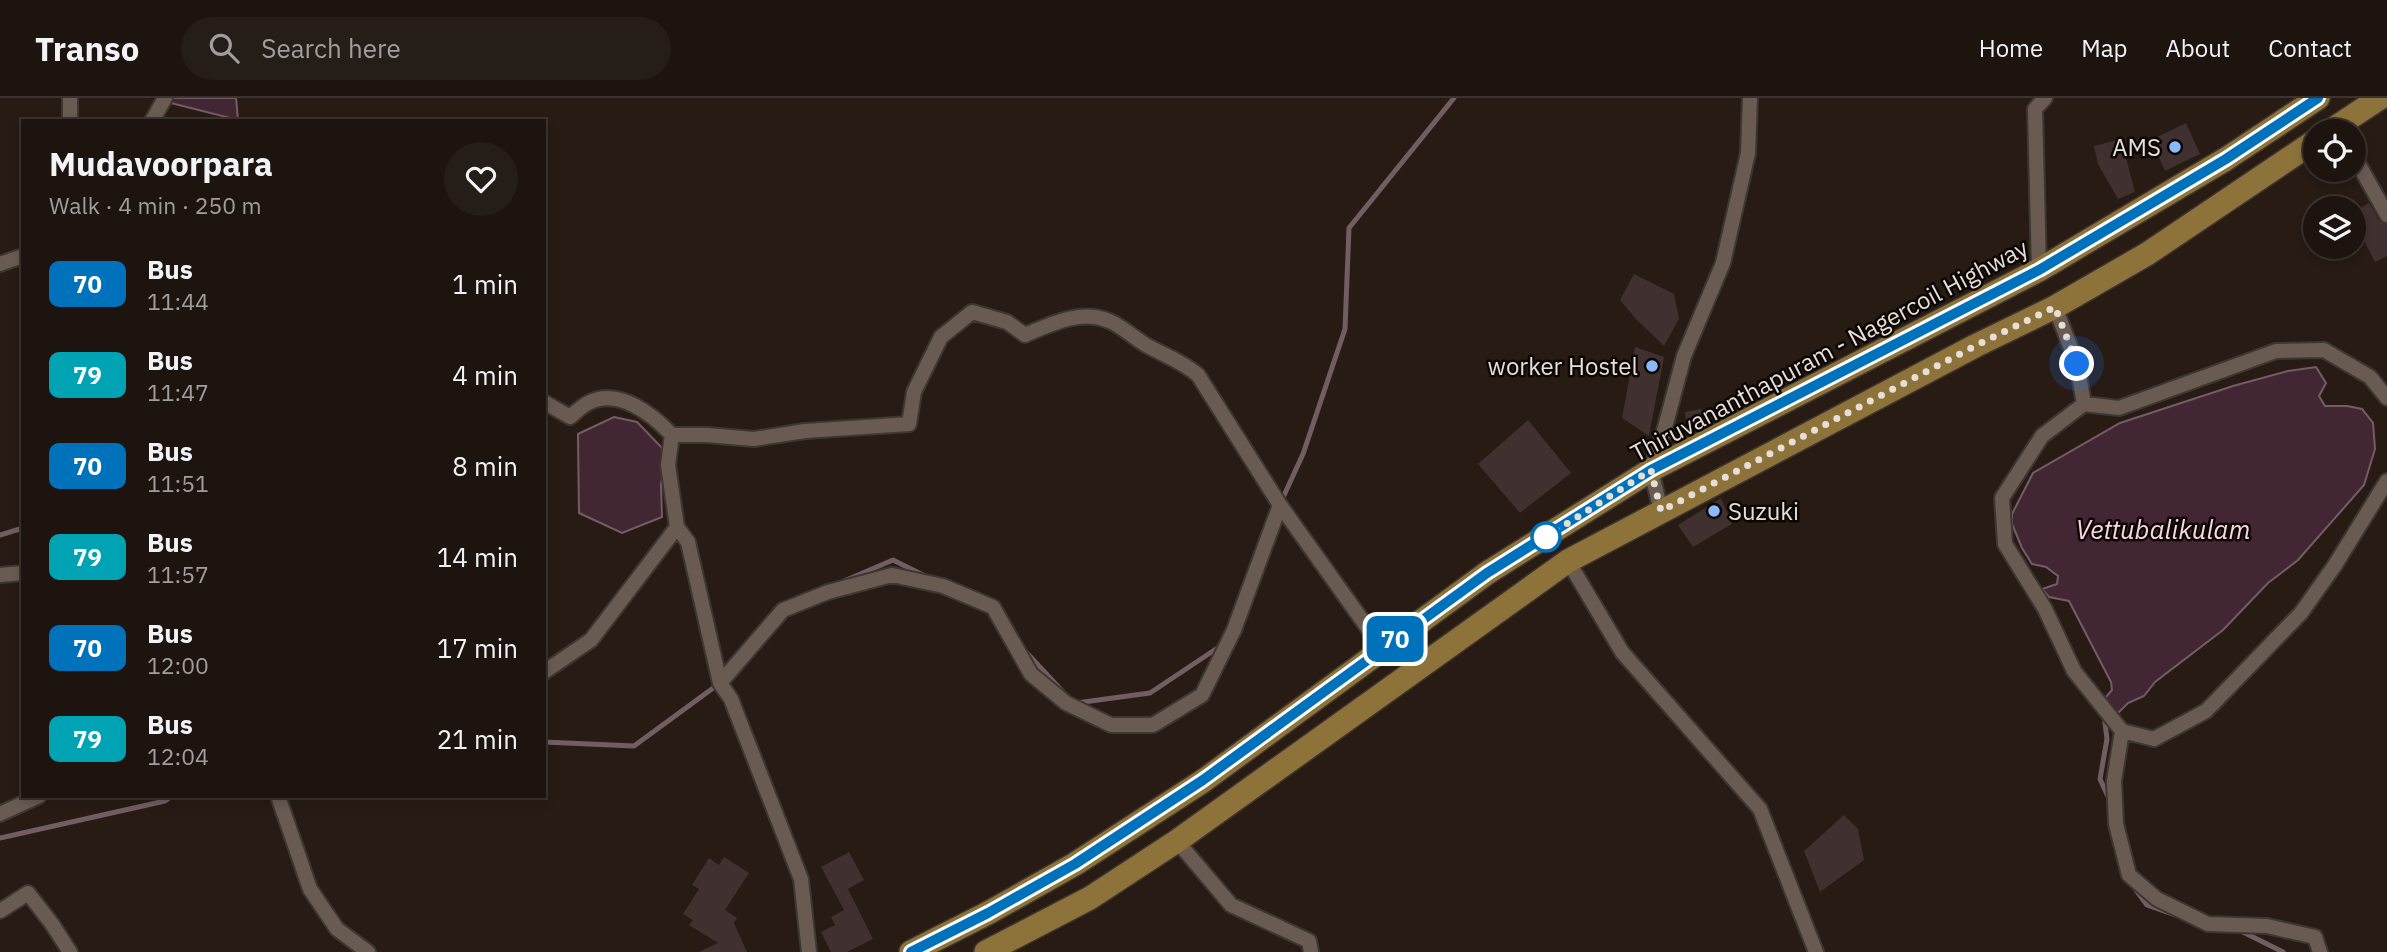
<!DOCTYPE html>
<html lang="en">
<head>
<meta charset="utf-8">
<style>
	:root { --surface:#1d140f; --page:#251d18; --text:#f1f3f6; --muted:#a09e9e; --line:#3b332f }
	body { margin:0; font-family:"IBM Plex Sans",sans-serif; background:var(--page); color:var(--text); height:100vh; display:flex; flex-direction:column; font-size:26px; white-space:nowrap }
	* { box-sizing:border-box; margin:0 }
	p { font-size:23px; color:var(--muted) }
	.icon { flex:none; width:38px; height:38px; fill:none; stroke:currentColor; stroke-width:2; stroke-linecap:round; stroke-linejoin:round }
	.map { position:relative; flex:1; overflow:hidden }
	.panel { position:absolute; left:21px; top:21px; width:525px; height:679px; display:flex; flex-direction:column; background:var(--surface); border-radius:0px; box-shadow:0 4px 10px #0003,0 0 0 2px var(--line) }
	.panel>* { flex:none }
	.badge { padding:0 14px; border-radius:10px; font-size:24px; line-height:46px }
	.tools { position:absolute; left:2303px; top:21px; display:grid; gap:14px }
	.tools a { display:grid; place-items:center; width:63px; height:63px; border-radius:50%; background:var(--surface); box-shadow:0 4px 10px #0003,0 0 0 2px var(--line); font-size:35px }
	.you { position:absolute; width:35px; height:35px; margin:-18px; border:5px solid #fff; border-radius:50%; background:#1a73e8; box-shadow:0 0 0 10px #1a73e833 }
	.map>.badge { position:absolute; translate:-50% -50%; box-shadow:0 0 0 4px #fff }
	.round { display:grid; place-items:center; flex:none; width:74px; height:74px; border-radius:37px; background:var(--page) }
	.overview { display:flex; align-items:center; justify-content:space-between; height:119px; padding:0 28px }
	h1 { font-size:33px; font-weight:800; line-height:52px }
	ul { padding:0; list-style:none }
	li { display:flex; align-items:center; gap:21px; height:91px; padding:0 28px }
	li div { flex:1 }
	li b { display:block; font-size:26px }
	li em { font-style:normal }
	li .badge { min-width:77px; font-weight:700; text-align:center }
	header { display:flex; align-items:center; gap:42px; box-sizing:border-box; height:98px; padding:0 35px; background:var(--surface); border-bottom:2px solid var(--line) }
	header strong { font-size:33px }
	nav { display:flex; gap:38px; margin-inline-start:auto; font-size:24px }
	.search { width:490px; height:63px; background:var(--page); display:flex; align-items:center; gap:18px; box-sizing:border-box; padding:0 24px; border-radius:38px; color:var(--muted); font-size:26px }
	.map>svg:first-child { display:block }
	.water { fill:#422633; stroke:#735d65; stroke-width:2 }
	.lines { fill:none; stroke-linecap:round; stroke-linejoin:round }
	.stream { stroke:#735d65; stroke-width:5 }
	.building { fill:#40302f }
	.street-casing { stroke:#3e3631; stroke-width:18 }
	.primary-casing { stroke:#3e3631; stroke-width:26 }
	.street { stroke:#695b52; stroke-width:14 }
	.primary { stroke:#8d7239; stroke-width:23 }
	.line-casing { stroke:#fff; stroke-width:16 }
	.line { stroke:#0072bc; stroke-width:10 }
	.walk { stroke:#e6ded9; stroke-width:7; stroke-dasharray:0 12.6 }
	.poi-dot { fill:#8abafc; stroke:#0c0705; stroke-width:2.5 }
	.stop-dot { fill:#fff; stroke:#0072bc; stroke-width:3.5 }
	.labels { text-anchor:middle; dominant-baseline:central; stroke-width:5; stroke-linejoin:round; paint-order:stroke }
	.poi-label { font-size:24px; fill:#e6ded9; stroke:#0c0705; text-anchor:end }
	.street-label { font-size:24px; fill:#e6ded9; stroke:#0c0705 }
	.water-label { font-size:26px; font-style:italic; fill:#fad5e4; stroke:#0c0705 }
</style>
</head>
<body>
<header>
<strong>Transo</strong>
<div class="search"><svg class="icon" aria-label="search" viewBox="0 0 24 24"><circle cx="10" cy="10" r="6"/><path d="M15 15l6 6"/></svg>Search here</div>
<nav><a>Home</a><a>Map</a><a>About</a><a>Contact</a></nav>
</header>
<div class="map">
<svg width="2387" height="854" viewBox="0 0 2387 854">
	<rect width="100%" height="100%" fill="#271b14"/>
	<path class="water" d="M 168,0 L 236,0 L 238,22 L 167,4 Z
		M 2316,269 L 2326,285 L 2319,298 L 2325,308 L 2347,308 L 2362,311 L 2373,325 L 2375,351 L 2364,387 L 2298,462 L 2268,485 L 2223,532 L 2155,584 L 2144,598 L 2128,605 L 2116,617 L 2106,605 L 2105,600 L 2112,592 L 2111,584 L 2069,503 L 2049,499 L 2042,491 L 2057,486 L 2058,478 L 2046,469 L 2032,466 L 2022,450 L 2012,426 L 2012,416 L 2033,375 L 2120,325 L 2233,288 L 2288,273 Z
		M 614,319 L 637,324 L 666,354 L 661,387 L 662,419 L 622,435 L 579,415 L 578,336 Z"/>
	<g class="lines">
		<path class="stream" d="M 1280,406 L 1303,356 L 1345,231 L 1349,130 L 1454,0
			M 0,437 L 23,430
			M 844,483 L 893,462 L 927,479
			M 1025,553 L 1064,595
			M 1076,605 L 1150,595 L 1222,547
			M 2104,617 L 2107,641 L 2100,681 L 2110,703
			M 544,644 L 634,648 L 720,585
			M 0,740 L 165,703 L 172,698
			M 2133,788 L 2147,807 L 2175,817
			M 2239,832 L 2283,854"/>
	</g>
	<path class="building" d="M 2186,25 L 2200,56 L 2165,73 L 2151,42 Z
		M 2121,41 L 2135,94 L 2118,101 L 2098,66 L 2094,48 Z
		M 2369,105 L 2379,122 L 2387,127 L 2387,158 L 2375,164 L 2354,123 L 2354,114 Z
		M 1634,176 L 1674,196 L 1679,221 L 1664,248 L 1636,221 L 1620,202 Z
		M 1635,249 L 1664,259 L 1649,338 L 1622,320 Z
		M 1701,311 L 1707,325 L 1687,335 L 1685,314 Z
		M 1528,322 L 1571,375 L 1520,415 L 1478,366 Z
		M 1721,400 L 1732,426 L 1693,449 L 1678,427 Z
		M 1844,717 L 1858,731 L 1864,762 L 1820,794 L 1804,753 Z
		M 849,754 L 864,782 L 848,791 L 873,841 L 847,854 L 831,854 L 821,834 L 835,827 L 831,819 L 844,812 L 821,769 Z
		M 724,759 L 749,775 L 725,812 L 737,820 L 734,825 L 747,854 L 699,854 L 718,845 L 689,827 L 693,822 L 683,816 L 699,791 L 692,787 L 709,760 L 719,767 Z"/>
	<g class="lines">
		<defs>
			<path id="street" d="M 70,23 L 70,0
				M 152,23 L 165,0
				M 2354,58 L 2387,117
				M 0,166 L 23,158
				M 2039,172 L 2035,11 L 2045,0
				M 2055,209 L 2077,266 L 2084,306 L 2042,338 L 2002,400 L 2005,446 L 2045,511 L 2074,573 L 2122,633 L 2154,641 L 2206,613 L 2301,515 L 2335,467 L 2387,383
				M 544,304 L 570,319 C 576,314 582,308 588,305 C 618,289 652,316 672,337 L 707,337 L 754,341 L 805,333 L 909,326 L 914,294 L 941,239 L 972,214 L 1007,224 L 1025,237 C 1051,226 1081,211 1109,223 C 1122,228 1134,240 1146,247 C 1165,258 1180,262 1198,277 L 1280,407 L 1382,550
				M 2084,306 L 2119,310 L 2276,253 L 2324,252 L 2370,279 L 2387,300
				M 672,337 L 668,367 L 677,429 L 688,444 L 720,585 L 731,601 L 801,781 L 809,854
				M 1661,413 L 1651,372 L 1664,333 L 1684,258 L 1723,165 L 1748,55 L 1750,0
				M 1568,463 L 1622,554 L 1760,711 L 1816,854
				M 0,477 L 23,475
				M 544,574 L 591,542 L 677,429
				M 720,585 L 783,512 L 828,494 L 892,477 L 943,488 L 993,509 L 1031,576 L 1066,605 L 1111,627 L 1153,627 L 1202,597 L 1234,532 L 1280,407
				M 2122,633 L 2114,683 L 2116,726 L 2129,777 L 2157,801 L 2208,826 L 2267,828 L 2315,839 L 2320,854
				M 278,698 L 310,791 L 337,831 L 368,854
				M 0,716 L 39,698
				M 1177,743 L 1231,807 L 1309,843 L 1311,854
				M 0,813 L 28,795 L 52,826 L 70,854"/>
			<path id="primary" d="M 2330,33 L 2380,0
				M 911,854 L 988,815 L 1075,766 L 1203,683 L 1487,475 L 1651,372 L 2039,172 L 2226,61 L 2318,0
				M 986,854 L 1090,800 L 1177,743 L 1568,463 L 1975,248 L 2055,209 L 2147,156 L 2315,43"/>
		</defs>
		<use href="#street" class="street-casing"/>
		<use href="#primary" class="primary-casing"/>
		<use href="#street" class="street"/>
		<use href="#primary" class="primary"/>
	</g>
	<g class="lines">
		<defs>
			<path id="line" d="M 911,854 L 988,815 L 1075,766 L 1203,682 L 1487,475 L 1651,372 L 2039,172 L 2226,61 L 2318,0"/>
		</defs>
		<use href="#line" class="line-casing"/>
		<use href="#line" class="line"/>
		<path class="walk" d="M 1546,439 L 1651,372 L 1661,413 L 1975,248 L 2055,209 L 2077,266"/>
	</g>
	<g class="poi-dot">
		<circle cx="2175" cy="49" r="7"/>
		<circle cx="1652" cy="268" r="7"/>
		<circle cx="1714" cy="413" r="7"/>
	</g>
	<circle class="stop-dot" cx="1546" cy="439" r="14"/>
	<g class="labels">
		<g class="poi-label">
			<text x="2161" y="49">AMS</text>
			<text x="1638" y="268">worker Hostel</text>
			<text x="1728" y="413" text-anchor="start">Suzuki</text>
		</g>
		<g class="street-label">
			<text transform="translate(1829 252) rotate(-28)">Thiruvananthapuram - Nagercoil Highway</text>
		</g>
		<g class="water-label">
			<text x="2163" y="431">Vettubalikulam</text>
		</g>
	</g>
</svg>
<div class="tools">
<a><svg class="icon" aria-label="locate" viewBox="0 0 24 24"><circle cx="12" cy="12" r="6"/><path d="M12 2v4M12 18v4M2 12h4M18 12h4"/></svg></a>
<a><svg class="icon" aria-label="layers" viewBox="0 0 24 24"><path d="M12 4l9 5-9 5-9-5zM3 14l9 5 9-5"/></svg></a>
</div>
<div class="you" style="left:2077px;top:266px"></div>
<b class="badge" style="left:1395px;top:541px;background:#0072bc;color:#fff">70</b>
<section class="panel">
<div class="overview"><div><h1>Mudavoorpara</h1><p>Walk · 4 min · 250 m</p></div><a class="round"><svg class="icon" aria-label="heart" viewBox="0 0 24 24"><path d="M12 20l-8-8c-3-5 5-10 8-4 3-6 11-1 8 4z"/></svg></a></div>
<ul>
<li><span class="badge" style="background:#0072bc;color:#fff">70</span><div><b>Bus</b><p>11:44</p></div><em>1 min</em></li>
<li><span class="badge" style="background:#00a3b4;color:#fff">79</span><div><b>Bus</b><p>11:47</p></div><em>4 min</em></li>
<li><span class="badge" style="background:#0072bc;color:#fff">70</span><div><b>Bus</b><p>11:51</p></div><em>8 min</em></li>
<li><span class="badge" style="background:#00a3b4;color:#fff">79</span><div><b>Bus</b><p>11:57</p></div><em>14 min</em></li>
<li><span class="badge" style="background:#0072bc;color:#fff">70</span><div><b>Bus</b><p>12:00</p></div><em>17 min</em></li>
<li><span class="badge" style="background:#00a3b4;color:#fff">79</span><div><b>Bus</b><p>12:04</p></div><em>21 min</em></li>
</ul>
</section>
</div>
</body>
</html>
